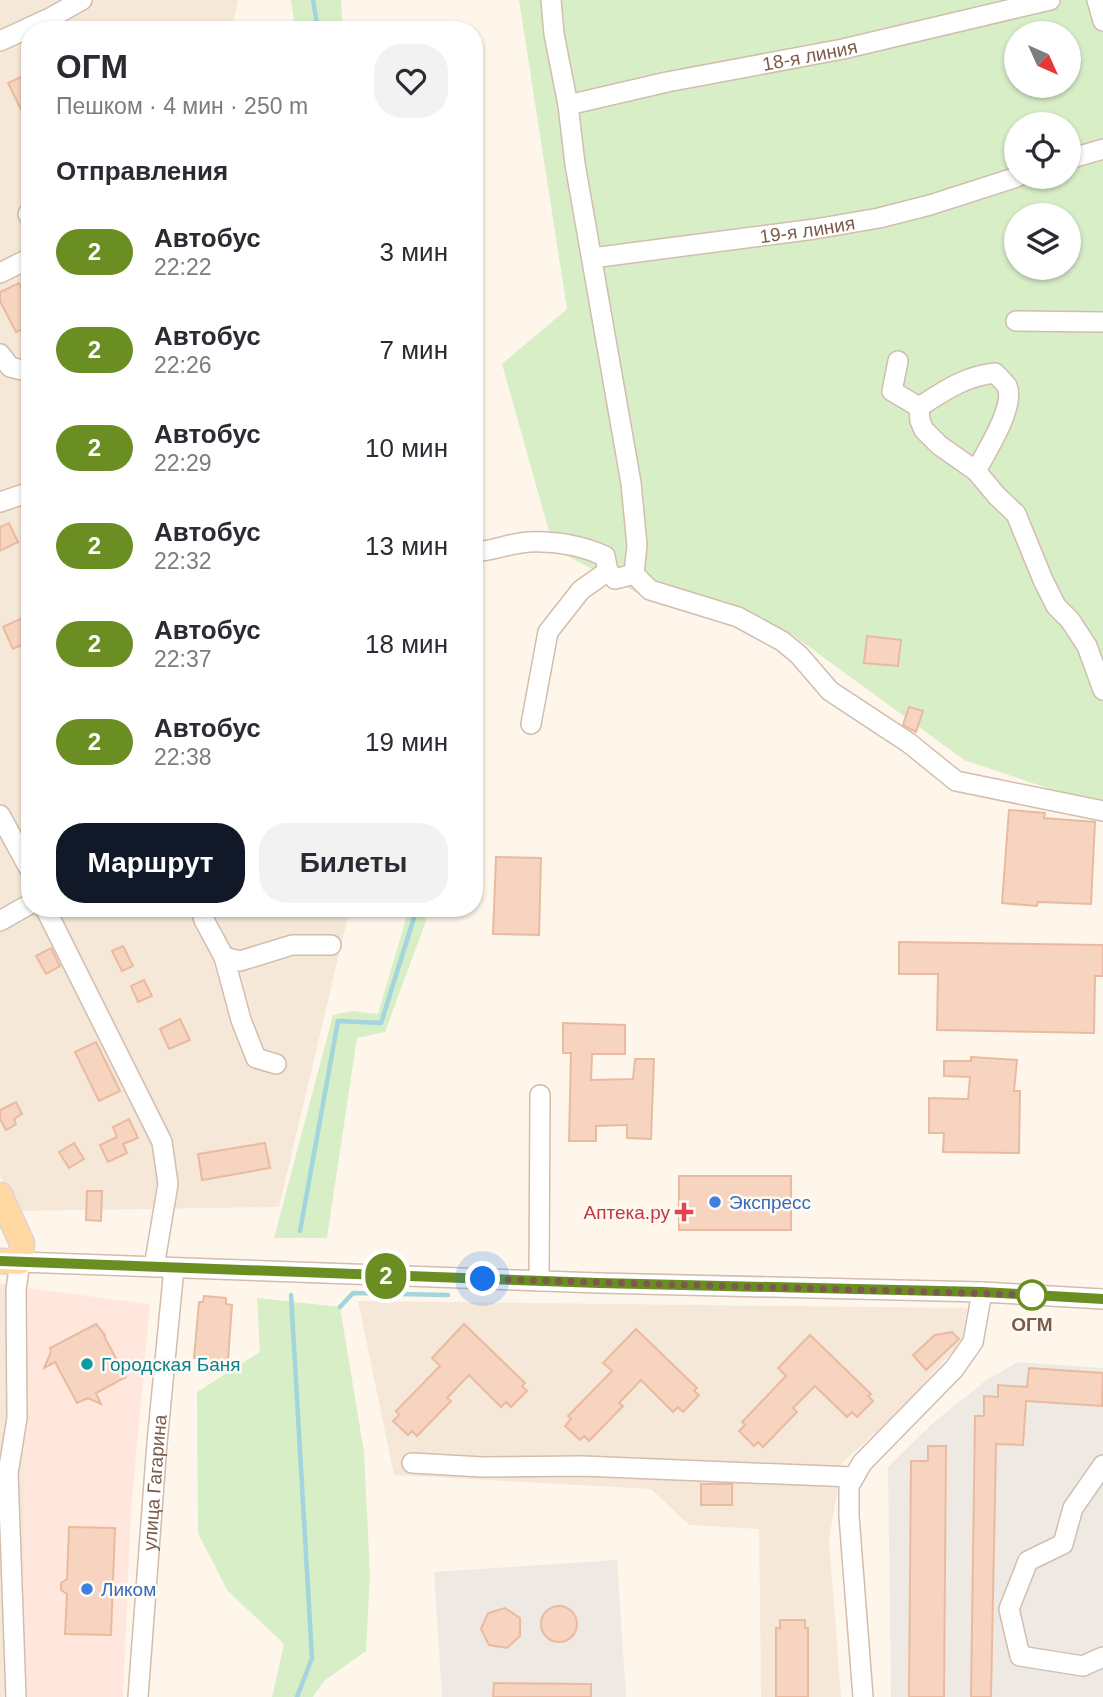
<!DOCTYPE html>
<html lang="ru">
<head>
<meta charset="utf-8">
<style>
	:root { --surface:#fff; --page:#f2f2f3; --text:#2b2b33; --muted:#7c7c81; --accent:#111827 }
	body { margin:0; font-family:Helvetica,sans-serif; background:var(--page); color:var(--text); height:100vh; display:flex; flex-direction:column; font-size:26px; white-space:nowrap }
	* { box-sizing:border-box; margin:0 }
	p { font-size:23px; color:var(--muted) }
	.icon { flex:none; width:38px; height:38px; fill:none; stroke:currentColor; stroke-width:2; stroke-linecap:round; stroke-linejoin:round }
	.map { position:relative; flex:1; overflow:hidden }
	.panel { position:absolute; left:21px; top:21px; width:462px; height:896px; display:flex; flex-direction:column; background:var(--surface); border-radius:28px; box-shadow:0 2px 5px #0004 }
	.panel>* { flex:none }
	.badge { padding:0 14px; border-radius:23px; font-size:24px; line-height:46px }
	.needle { width:46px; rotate:135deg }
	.tools { position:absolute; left:1004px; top:21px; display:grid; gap:14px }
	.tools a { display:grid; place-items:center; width:77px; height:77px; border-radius:50%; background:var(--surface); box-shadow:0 2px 5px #0004; font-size:35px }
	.you { position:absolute; width:35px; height:35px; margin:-18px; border:5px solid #fff; border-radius:50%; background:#1a73e8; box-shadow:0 0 0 10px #1a73e833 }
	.map>.badge { position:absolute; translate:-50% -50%; box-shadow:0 0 0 4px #fff }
	h2 { padding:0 35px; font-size:26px; line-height:63px }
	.round { display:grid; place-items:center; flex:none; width:74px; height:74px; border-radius:28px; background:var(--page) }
	.headline { display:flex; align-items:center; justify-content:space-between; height:119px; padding:0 35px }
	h1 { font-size:33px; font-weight:700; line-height:52px }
	.action { display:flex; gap:14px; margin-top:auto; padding:14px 35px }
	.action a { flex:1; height:80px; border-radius:28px; background:var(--accent); color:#fff; font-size:28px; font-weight:700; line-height:80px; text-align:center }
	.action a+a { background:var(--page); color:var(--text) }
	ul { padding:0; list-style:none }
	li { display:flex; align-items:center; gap:21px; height:98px; padding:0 35px }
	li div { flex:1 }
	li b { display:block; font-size:26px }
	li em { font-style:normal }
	li .badge { min-width:77px; font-weight:700; text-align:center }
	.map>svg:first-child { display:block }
	.residential { fill:#f6e8d8 }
	.commercial { fill:#ffe7de }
	.industrial { fill:#efe9e3 }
	.green { fill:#d8eec7; fill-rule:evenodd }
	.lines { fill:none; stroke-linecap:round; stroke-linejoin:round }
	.stream { stroke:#a2d5dd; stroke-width:4.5 }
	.building { fill:#f6d4c0; stroke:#eaba9f; stroke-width:2 }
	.minor-casing { stroke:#d2bdae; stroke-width:22 }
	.major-casing { stroke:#ddd4d0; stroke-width:27 }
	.minor { stroke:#fff; stroke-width:19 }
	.major { stroke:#ffd9a1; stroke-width:24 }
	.line-casing { stroke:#fff; stroke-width:16 }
	.line { stroke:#6b8e23; stroke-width:10 }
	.walk { stroke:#7c5b4a; stroke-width:7; stroke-dasharray:0 12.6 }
	.shop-dot { fill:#3f7fe0; stroke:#fffaf3; stroke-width:2.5 }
	.health-dot { fill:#e0444e; stroke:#fffaf3; stroke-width:2.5 }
	.stop-dot { fill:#fff; stroke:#6b8e23; stroke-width:3.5 }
	.culture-dot { fill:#0f9aa8; stroke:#fffaf3; stroke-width:2.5 }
	.labels { text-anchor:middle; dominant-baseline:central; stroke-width:5; stroke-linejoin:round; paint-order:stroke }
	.street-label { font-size:19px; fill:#7c5b4a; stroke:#fffaf3 }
	.shop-label { font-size:19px; fill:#366cbe; stroke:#fffaf3; text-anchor:start }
	.health-label { font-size:19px; fill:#be3a42; stroke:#fffaf3; text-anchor:end }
	.stop-label { font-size:19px; font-weight:bold; fill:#7c5b4a; stroke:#fffaf3 }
	.culture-label { font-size:19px; fill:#0d838f; stroke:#fffaf3; text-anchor:start }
</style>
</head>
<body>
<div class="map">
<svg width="1103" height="1697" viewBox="0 0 1103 1697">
	<rect width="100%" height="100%" fill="#fef6eb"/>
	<path class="residential" d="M 0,0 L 238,0 L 232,30 L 30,30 L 30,908 L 350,908 L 279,1207 L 19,1211 L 0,1176 Z
		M 0,1283 L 26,1288 L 23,1697 L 0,1697 Z
		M 358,1301 L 967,1308 L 962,1341 L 906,1405 L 842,1463 L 829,1539 L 841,1697 L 761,1697 L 759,1529 L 689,1525 L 651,1489 L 394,1475 Z"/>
	<path class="commercial" d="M 26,1288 L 150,1304 L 131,1510 L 123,1697 L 23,1697 Z"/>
	<path class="industrial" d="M 1018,1362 L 1103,1368 L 1103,1697 L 891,1697 L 888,1467 L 934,1422 L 985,1381 Z
		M 617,1560 L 626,1697 L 442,1697 L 434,1572 Z"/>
	<path class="green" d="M 291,0 L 341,0 L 343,30 L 295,30 Z
		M 519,0 L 1103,0 L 1103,807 L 964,760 L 790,633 L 660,605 L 554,549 L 502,364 L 567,309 ZM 1017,33 L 1069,33 L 1069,86 L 1017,86 ZM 1017,124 L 1069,124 L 1069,177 L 1017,177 ZM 1017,215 L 1069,215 L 1069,268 L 1017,268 Z
		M 401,908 L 423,908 L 426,921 L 385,1032 L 357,1038 L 327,1238 L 274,1238 L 333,1015 L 352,1011 L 378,1014 L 408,912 Z
		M 257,1298 L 340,1307 L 364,1452 L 370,1576 L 366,1651 L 324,1681 L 313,1697 L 272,1697 L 284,1644 L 227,1590 L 198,1533 L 197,1392 L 260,1352 Z"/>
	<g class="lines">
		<path class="stream" d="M 313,0 L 318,30
			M 300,1231 L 338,1021 L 381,1023 L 417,908
			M 291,1295 L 312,1658 L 297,1697
			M 340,1307 L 353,1293 L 448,1295"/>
	</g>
	<path class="building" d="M 30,73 L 30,128 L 8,83 Z
		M 19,283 L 30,304 L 30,326 L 16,332 L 0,301 L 0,292 Z
		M 9,523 L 18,542 L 0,551 L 0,527 Z
		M 22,618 L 30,635 L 30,641 L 13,649 L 3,627 Z
		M 867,636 L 901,640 L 898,666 L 864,663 Z
		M 909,707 L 923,711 L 916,732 L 903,725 Z
		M 1009,810 L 1045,813 L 1044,818 L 1095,822 L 1091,904 L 1038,902 L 1037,906 L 1002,903 Z
		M 496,857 L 541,858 L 539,935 L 493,934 Z
		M 899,942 L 1103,945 L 1103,976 L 1095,976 L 1094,1033 L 937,1030 L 938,974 L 899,974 Z
		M 123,946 L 133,966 L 122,971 L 112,951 Z
		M 51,948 L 60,966 L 46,974 L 36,956 Z
		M 144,980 L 152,996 L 138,1002 L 131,986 Z
		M 180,1019 L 190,1040 L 169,1049 L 160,1029 Z
		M 563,1023 L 625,1025 L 625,1054 L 592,1054 L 591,1080 L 633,1079 L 635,1059 L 654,1059 L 651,1139 L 627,1138 L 627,1125 L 596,1126 L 596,1141 L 569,1141 L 571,1053 L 563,1053 Z
		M 96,1042 L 120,1091 L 99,1101 L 75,1052 Z
		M 971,1057 L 1017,1060 L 1014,1091 L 1020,1091 L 1019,1153 L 943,1152 L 944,1133 L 929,1133 L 929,1098 L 968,1099 L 970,1077 L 944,1076 L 944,1061 L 971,1061 Z
		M 16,1102 L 22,1114 L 14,1119 L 16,1124 L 6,1130 L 0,1119 L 0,1110 Z
		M 129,1119 L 138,1138 L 123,1144 L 127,1153 L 108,1162 L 100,1145 L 117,1137 L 113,1127 Z
		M 74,1143 L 84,1159 L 69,1168 L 59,1152 Z
		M 265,1143 L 270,1168 L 202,1180 L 198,1154 Z
		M 679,1176 L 791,1176 L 791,1230 L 679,1230 Z
		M 87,1191 L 102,1191 L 101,1221 L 86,1220 Z
		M 204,1296 L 226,1298 L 226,1304 L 232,1305 L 228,1360 L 221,1360 L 220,1366 L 198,1364 L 198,1358 L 194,1358 L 199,1302 L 203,1302 Z
		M 96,1324 L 105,1335 L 104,1336 L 126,1377 L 96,1393 L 101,1404 L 88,1398 L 77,1403 L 55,1362 L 44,1368 L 51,1352 L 50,1348 Z
		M 464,1324 L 525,1383 L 522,1386 L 527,1391 L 511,1407 L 506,1402 L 501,1407 L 469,1375 L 447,1398 L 451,1401 L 417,1436 L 412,1431 L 408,1435 L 393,1421 L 399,1415 L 396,1411 L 440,1366 L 432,1358 Z
		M 636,1329 L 697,1388 L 694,1391 L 699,1395 L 683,1412 L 678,1407 L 673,1412 L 641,1380 L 619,1403 L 623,1406 L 589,1441 L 584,1436 L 580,1440 L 565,1426 L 571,1419 L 568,1416 L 612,1371 L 603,1363 Z
		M 952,1332 L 959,1339 L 926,1370 L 913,1355 L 935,1335 Z
		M 810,1335 L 871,1394 L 868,1396 L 873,1401 L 857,1417 L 852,1412 L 847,1417 L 815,1386 L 793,1408 L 797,1412 L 763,1447 L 758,1442 L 754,1446 L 739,1431 L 745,1425 L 742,1422 L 786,1376 L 778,1368 Z
		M 1029,1368 L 1103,1373 L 1102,1406 L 1026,1401 L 1023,1445 L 996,1444 L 991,1697 L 971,1697 L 975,1416 L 984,1416 L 984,1396 L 998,1397 L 998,1385 L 1027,1387 Z
		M 928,1446 L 946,1446 L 944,1697 L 909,1697 L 911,1461 L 928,1461 Z
		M 701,1484 L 732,1484 L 732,1505 L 701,1505 Z
		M 69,1527 L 115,1528 L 111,1635 L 65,1634 L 67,1594 L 61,1590 L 61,1583 L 67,1579 Z
		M541 1624a18 18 0 1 1 36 0a18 18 0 1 1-36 0Z
		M 505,1608 L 520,1618 L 520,1636 L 507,1648 L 489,1645 L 481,1629 L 488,1613 Z
		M 780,1620 L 805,1620 L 805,1628 L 808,1628 L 808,1697 L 776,1697 L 776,1628 L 780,1628 Z
		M 494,1683 L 591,1684 L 591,1697 L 493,1697 Z"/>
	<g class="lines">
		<defs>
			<g id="minor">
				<path d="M 551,0 L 554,34 L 568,105 L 575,164 L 631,483 L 637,545 L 634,574"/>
				<path d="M 1097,0 L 1103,21"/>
				<path d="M 0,41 L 50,18 L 82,0"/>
				<path id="s1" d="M 568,105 L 667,82 L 843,49 L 1050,0"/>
				<path d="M 1069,159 L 1103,149"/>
				<path d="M 28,214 L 30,218"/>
				<path id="s2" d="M 592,258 L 815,229 L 879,218 L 930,205 L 1017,177"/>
				<path d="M 0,273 L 30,258"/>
				<path d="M 1016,321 L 1103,322"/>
				<path d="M 0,354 L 10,367 L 30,372"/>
				<path d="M 898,361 L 892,391 L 919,407 L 920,421 L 924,430 L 939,445 L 976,471 L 997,496 L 1016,514 L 1043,580 L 1056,606 L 1070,620 L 1087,646 L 1103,690"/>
				<path d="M 919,407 C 944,391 965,376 995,373 C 999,377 1004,382 1007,386 C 1016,406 986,452 976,471"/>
				<path d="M 0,502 L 30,492"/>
				<path d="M 474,552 C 493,551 511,543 529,542 C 555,541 582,546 605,556 L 608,571"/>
				<path d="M 531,724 L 548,632 L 581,590 L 608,571 L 615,579 L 634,574 L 650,590 L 738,617 L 782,641 L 799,655 L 830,691 L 909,743 L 956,781 L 1103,811"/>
				<path d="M 0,815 L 30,870"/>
				<path d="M 45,908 L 162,1142 L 168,1184 L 154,1267"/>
				<path d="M 201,908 L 204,920 L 224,957 L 241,1020 L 256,1058 L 276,1064"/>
				<path d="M 0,921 L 30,904"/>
				<path d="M 224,957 L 240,961 L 292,945 L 331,945"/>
				<path d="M 539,1281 L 540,1095"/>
				<path d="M 412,1463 L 482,1467 L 582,1466 L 853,1477"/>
				<path d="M 1103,1465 L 1073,1508 L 1063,1544 L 1028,1561 L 1009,1609 L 1020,1656 L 1083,1666 L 1103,1657"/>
				<path d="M 16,1697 L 8,1473 L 17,1418 L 16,1290 L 20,1262 L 599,1283 L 982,1292 L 1103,1299"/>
				<path id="s3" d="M 138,1697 L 157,1443 L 174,1268"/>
				<path d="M 863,1697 L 849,1516 L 849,1486 L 862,1463 L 954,1369 L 973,1342 L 982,1292"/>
			</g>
			<path id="major" d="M 0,1195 L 22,1243 L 20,1262 L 0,1261"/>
		</defs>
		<use href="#minor" class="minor-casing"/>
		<use href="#major" class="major-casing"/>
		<use href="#minor" class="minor"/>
		<use href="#major" class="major"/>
	</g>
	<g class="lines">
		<defs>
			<path id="line" d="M 0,1261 L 599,1283 L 982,1292 L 1103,1299"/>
		</defs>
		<use href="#line" class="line-casing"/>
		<use href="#line" class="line"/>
		<path class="walk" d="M 483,1279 L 1032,1295"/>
	</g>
	<g class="shop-dot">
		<circle cx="715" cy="1202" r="7"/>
		<circle cx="87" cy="1589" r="7"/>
	</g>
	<path class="health-dot" d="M680.5 1201.5h7v7h7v7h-7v7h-7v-7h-7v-7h7z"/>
	<circle class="stop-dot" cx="1032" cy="1295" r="14"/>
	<circle class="culture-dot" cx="87" cy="1364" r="7"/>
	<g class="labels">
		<g class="street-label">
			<text stroke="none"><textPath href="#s1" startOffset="247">18-я линия</textPath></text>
			<text stroke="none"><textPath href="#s2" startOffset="217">19-я линия</textPath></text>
			<text stroke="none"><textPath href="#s3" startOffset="215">улица Гагарина</textPath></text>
		</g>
		<g class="shop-label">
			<text x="729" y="1202">Экспресс</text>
			<text x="101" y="1589">Ликом</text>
		</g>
		<g class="health-label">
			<text x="670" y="1212">Аптека.ру</text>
		</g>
		<g class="stop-label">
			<text x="1032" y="1324">ОГМ</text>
		</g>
		<g class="culture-label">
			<text x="101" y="1364">Городская Баня</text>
		</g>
	</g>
</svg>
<div class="tools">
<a><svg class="needle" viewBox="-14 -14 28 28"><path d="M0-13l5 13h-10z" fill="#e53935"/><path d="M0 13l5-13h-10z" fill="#7c7c81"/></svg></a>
<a><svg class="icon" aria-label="locate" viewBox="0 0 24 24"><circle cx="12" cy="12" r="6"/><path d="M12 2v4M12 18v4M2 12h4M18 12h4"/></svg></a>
<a><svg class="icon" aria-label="layers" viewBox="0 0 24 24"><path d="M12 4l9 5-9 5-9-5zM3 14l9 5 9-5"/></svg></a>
</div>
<div class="you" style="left:483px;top:1279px"></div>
<b class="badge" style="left:386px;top:1276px;background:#6b8e23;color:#fff">2</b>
<section class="panel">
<div class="headline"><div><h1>ОГМ</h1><p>Пешком · 4 мин · 250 m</p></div><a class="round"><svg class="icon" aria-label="heart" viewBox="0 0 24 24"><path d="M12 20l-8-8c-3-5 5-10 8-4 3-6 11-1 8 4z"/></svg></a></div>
<h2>Отправления</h2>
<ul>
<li><span class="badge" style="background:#6b8e23;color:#fff">2</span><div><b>Автобус</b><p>22:22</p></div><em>3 мин</em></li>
<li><span class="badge" style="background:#6b8e23;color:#fff">2</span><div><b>Автобус</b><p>22:26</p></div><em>7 мин</em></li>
<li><span class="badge" style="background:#6b8e23;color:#fff">2</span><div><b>Автобус</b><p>22:29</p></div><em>10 мин</em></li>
<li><span class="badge" style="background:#6b8e23;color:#fff">2</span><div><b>Автобус</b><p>22:32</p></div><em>13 мин</em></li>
<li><span class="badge" style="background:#6b8e23;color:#fff">2</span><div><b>Автобус</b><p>22:37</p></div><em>18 мин</em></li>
<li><span class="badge" style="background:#6b8e23;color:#fff">2</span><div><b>Автобус</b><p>22:38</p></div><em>19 мин</em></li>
</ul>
<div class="action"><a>Маршрут</a><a>Билеты</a></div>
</section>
</div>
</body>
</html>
